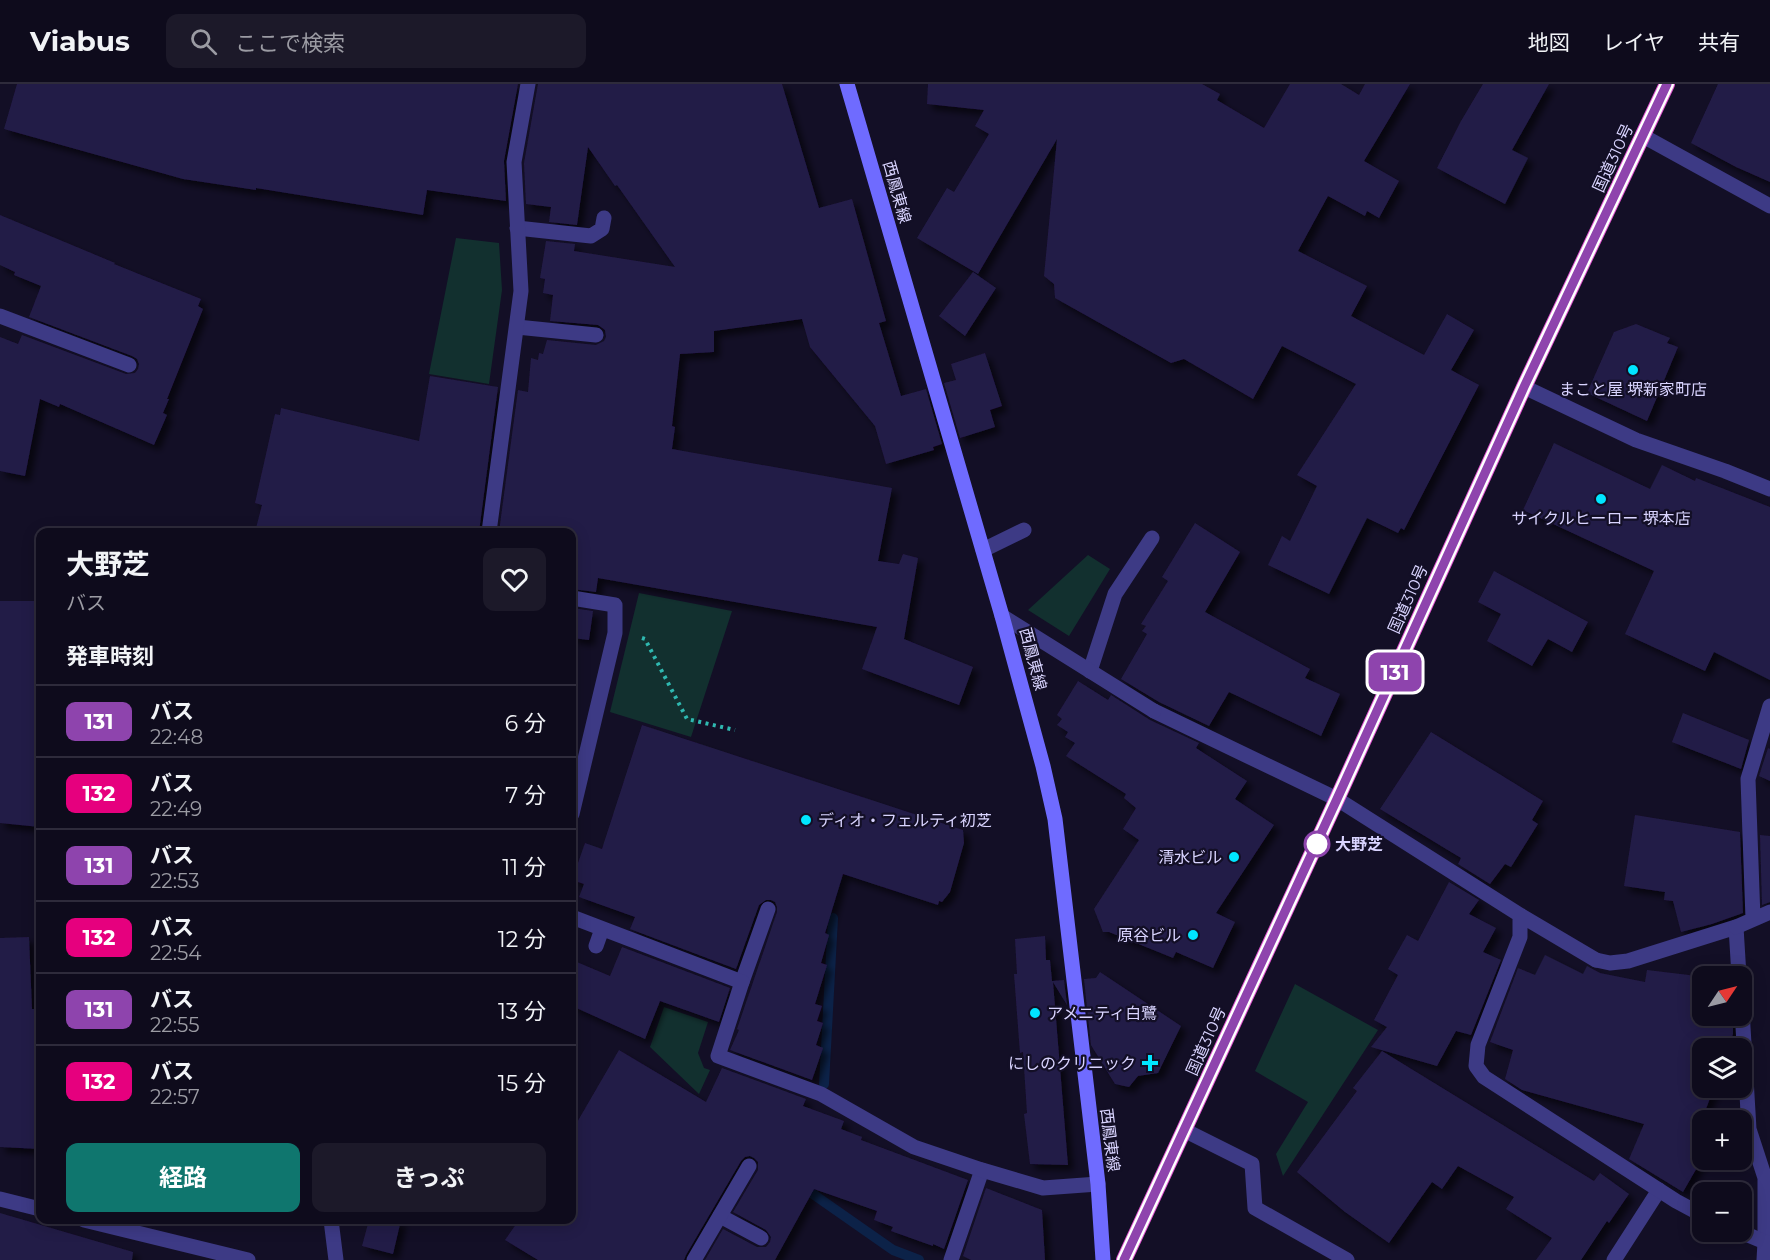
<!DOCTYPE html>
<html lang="ja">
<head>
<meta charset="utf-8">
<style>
	:root { --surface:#0e0b1c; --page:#1c1929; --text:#f1f3f6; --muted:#9b9ba3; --line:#2e2b3b; --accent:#0f766e }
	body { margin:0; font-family:Montserrat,"Noto Sans JP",sans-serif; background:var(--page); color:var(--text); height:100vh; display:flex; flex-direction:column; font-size:22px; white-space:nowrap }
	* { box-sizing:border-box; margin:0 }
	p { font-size:20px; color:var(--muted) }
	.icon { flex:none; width:33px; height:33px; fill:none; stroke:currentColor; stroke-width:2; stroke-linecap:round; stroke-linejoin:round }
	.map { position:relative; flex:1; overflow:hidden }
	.details { position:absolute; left:36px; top:444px; width:540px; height:696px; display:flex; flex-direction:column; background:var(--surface); border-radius:12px; box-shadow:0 3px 15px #0003,0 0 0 2px var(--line) }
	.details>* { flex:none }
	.badge { padding:0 12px; border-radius:9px; font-size:21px; line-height:39px }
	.needle { width:39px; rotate:55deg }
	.buttons { position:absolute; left:1692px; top:882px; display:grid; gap:12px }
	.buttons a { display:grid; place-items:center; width:60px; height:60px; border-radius:12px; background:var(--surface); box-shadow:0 3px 15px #0003,0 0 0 2px var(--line); font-size:30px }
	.map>.badge { position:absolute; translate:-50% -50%; box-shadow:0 0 0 3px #fff }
	h2 { padding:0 30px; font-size:22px; line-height:54px }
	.round { display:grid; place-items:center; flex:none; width:63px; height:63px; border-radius:12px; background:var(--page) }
	.overview { display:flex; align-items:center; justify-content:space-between; height:102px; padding:0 30px }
	h1 { font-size:28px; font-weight:700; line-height:45px }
	.action { display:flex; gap:12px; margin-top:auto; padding:12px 30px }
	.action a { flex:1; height:69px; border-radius:12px; background:var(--accent); color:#fff; font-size:24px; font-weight:700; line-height:69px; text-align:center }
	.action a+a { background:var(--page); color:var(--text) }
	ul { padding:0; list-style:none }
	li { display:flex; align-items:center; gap:18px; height:72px; padding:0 30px; border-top:2px solid var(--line) }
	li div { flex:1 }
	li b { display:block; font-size:22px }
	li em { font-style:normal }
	li .badge { min-width:66px; font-weight:700; text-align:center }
	header { display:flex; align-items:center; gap:36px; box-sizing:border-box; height:84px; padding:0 30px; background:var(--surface); border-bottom:2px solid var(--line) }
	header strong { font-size:28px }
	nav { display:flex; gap:33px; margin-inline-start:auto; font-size:21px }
	.search { width:420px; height:54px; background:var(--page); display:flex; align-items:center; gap:15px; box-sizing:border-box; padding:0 21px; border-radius:12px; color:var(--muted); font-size:22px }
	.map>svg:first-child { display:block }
	.green { fill:#12302f }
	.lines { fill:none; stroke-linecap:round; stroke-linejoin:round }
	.stream { stroke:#0c2248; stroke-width:10 }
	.building { fill:#241b47; filter:url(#shadow) }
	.path { stroke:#2fb8b0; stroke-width:4; stroke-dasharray:3 4.5; stroke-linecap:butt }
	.service { stroke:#3d3a85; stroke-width:15 }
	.minor { stroke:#3d3a85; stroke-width:15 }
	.secondary { stroke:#6f6bff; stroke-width:15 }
	.trunk { stroke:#e055d1; stroke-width:16 }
	.line-casing { stroke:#fff; stroke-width:14 }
	.line { stroke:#8e44ad; stroke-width:9 }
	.poi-dot { fill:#00e5ff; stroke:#130f26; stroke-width:2 }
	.stop-dot { fill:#fff; stroke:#8e44ad; stroke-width:3 }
	.labels { text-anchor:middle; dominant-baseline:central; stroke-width:4.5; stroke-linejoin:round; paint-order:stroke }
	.street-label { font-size:16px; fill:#d9d4ff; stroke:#130f26 }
	.poi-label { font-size:16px; fill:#d9d4ff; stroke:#130f26; text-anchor:end }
	.stop-label { font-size:16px; font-weight:bold; fill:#d9d4ff; stroke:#130f26; text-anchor:start }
</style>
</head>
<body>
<header>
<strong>Viabus</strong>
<div class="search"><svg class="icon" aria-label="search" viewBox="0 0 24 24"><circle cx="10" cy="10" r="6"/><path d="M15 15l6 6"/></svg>ここで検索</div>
<nav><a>地図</a><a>レイヤ</a><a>共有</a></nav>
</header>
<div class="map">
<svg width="1770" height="1176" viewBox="0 0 1770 1176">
	<defs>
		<filter id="shadow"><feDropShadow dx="5.5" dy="5.5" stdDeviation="3" flood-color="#0009"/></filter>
	</defs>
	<rect width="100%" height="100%" fill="#130f26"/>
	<path class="green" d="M 456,154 L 499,159 L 502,206 L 489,300 L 429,290 Z
		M 1088,471 L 1110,485 L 1069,552 L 1028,526 Z
		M 639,509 L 732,527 L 691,653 L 610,628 Z
		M 1295,900 L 1378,946 L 1283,1092 L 1276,1070 L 1308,1018 L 1255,987 Z
		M 664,923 L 708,938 L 698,969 L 704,984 L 710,986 L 699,1010 L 650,963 Z"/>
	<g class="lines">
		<path class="stream" d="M 824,1000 L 833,834
			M 800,1101 L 893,1166 L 919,1176"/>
	</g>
	<path class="building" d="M 17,0 L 518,0 L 504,77 L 506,117 L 427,106 L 423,131 L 256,104 L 256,106 L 183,95 L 4,45 Z
		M 538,0 L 782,0 L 819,124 L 852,115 L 886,237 L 879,239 L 901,312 L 926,305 L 942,360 L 933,363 L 934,366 L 886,380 L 875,342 L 810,263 L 802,235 L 714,247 L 714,268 L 680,270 L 672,342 L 675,343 L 672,365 L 892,404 L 878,477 L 899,480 L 903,470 L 918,474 L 904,555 L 973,583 L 959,621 L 862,585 L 877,543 L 598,494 L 596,508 L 572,505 L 572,448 L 499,448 L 518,306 L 528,308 L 531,274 L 538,276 L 539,269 L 543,270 L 547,256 L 596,261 L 604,257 L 606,253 L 605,246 L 598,241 L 550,237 L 553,211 L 543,209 L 545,195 L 540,194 L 546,157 L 575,160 L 574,167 L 675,183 L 617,101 L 615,102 L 588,63 L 577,141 L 549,138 L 551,123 L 526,120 L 524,79 Z
		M 928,0 L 1202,0 L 1220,10 L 1217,16 L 1264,44 L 1290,0 L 1341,0 L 1359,11 L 1365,0 L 1410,0 L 1364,77 L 1399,97 L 1379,134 L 1367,127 L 1365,132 L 1328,112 L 1298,167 L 1367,202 L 1351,232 L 1424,271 L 1447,230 L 1474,246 L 1451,286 L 1479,301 L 1404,446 L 1401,444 L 1398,449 L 1367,434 L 1329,510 L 1268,481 L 1282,452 L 1290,457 L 1317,402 L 1297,391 L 1356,300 L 1282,262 L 1253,315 L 1184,275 L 1171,279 L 1055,214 L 1054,200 L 1044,192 L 1057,55 L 978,190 L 917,154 L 947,104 L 954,108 L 989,50 L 975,42 L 984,26 L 927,20 Z
		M 1483,0 L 1549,0 L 1512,66 L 1528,74 L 1505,120 L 1437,84 L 1461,37 Z
		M 1718,0 L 1770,0 L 1770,98 L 1736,83 L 1691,59 Z
		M 0,131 L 115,179 L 114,180 L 201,215 L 198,222 L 203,225 L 167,315 L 169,315 L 163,329 L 167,331 L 154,361 L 60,320 L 59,323 L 40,315 L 25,392 L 0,387 L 0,253 L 18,260 L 22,251 L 126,290 L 135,289 L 138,285 L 139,280 L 137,275 L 132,272 L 29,233 L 41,202 L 14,191 L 15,188 L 0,181 Z
		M 973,188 L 996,204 L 965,252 L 939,232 Z
		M 1636,240 L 1670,254 L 1667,259 L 1678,263 L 1647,337 L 1587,309 L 1614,248 Z
		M 985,269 L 1002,322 L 990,326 L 995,343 L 960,354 L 944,299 L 956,296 L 951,280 Z
		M 430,292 L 498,303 L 479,448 L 255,448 L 262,421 L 255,419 L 275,330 L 280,331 L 281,324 L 419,357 Z
		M 1554,359 L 1650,405 L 1662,381 L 1695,397 L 1696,394 L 1770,423 L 1770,596 L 1714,568 L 1705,587 L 1625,550 L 1654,487 L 1523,426 Z
		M 1195,439 L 1240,468 L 1205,528 L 1310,585 L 1305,594 L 1340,610 L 1321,652 L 1229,608 L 1209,642 L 1159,618 L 1121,595 L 1147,550 L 1142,547 L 1146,542 L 1141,540 L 1168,497 L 1162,493 Z
		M 1494,487 L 1588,538 L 1572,568 L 1548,555 L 1532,582 L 1487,557 L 1501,530 L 1478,518 Z
		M 0,517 L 40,517 L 40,743 L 0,739 Z
		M 572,524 L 593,527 L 589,556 L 572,554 Z
		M 1078,597 L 1108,616 L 1111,611 L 1150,636 L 1199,659 L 1196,664 L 1247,697 L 1235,715 L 1274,741 L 1216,829 L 1235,838 L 1213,884 L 1176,868 L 1173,874 L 1109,848 L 1103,848 L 1094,825 L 1139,756 L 1123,745 L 1136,724 L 1124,714 L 1126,710 L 1066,672 L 1075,659 L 1065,653 L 1068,648 L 1057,641 L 1062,635 L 1057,631 Z
		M 1683,629 L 1749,656 L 1741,685 L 1672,658 Z
		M 642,641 L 963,746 L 964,759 L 950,808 L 942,818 L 939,817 L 938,821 L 843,790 L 825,849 L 829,851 L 821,879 L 827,881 L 815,920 L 822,922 L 817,937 L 823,939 L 816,961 L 823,964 L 812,996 L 730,966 L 739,946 L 737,945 L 777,828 L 777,823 L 775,818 L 771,816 L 766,816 L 759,821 L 736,885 L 630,845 L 635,833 L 579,813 L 584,800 L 572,796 L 585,759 L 602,765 Z
		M 1431,648 L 1543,717 L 1532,736 L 1538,740 L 1511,783 L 1505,780 L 1490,800 L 1458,780 L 1461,774 L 1380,725 Z
		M 1768,664 L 1770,665 L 1770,697 L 1759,692 Z
		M 1635,731 L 1740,748 L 1743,829 L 1712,840 L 1681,848 L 1673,817 L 1664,816 L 1665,808 L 1624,802 Z
		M 1760,751 L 1770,752 L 1770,818 L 1762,821 Z
		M 1449,798 L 1479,816 L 1469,830 L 1496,844 L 1483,868 L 1501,876 L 1471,951 L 1456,947 L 1437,982 L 1371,963 L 1387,943 L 1374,936 L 1398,891 L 1388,885 L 1407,851 L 1418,857 Z
		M 1045,852 L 1046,876 L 1050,876 L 1052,897 L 1064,896 L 1067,921 L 1053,898 L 1068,1081 L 1030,1080 L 1024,1030 L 1027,1029 L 1023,968 L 1020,969 L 1014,890 L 1017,890 L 1015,855 Z
		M 29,853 L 32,925 L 38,925 L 39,976 L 40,977 L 40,1065 L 0,1063 L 0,854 Z
		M 622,863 L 730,904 L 719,938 L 660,917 L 645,955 L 572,922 L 572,876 L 610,892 Z
		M 1545,871 L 1583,890 L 1587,882 L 1600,889 L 1645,898 L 1647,886 L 1697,892 L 1696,903 L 1702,904 L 1702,932 L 1733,932 L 1733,950 L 1728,964 L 1702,964 L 1702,1004 L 1714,1004 L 1702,1035 L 1702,1075 L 1683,1108 L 1629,1075 L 1644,1040 L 1522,1006 L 1505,995 L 1513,966 L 1490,958 L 1518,884 L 1535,891 Z
		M 1100,888 L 1181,942 L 1158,989 L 1138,992 L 1129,1003 L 1115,1000 L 1091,961 L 1084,895 L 1096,894 Z
		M 619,966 L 706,1018 L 722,984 L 806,1015 L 803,1022 L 844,1037 L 841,1045 L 862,1053 L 861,1056 L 968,1096 L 944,1165 L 933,1160 L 933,1162 L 891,1147 L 893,1143 L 874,1136 L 877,1127 L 814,1105 L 775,1176 L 705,1176 L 723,1145 L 757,1163 L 766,1163 L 770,1158 L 771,1153 L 766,1146 L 733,1128 L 758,1086 L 758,1078 L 754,1074 L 750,1072 L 745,1073 L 741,1077 L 686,1171 L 684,1176 L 538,1176 L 505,1156 L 519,1136 L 572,1136 L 572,1047 Z
		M 1382,967 L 1594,1097 L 1600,1089 L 1629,1110 L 1609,1139 L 1607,1137 L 1581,1176 L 1536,1176 L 1552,1154 L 1506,1125 L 1514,1113 L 1458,1082 L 1442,1105 L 1432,1098 L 1389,1159 L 1345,1128 L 1297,1088 L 1357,1007 L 1353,1004 Z
		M 986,1104 L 1042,1126 L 1045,1176 L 971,1176 L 963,1172 Z
		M 0,1129 L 133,1168 L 132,1176 L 0,1176 Z
		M 369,1136 L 401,1136 L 393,1170 L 362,1162 Z"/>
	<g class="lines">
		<path class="path" d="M 642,554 L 645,555 L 687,635 L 735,646"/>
		<path class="service" d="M 517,144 L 591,152 L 602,145 L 604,134
			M 517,243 L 596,251
			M 983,466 L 1024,446
			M 1090,587 L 1115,510 L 1152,454
			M 1154,627 L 1337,715
			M 1596,876 L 1610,879 L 1628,877 L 1736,843 L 1739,892
			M 742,898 L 768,825
			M 1742,926 L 1749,1045 L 1765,1094 L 1765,1158
			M 1184,1046 L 1252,1080 L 1255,1124 L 1347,1176
			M 720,1132 L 761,1154
			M 331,1136 L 336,1176
			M 951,1176 L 982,1086
			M 1614,1176 L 1659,1106"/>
		<path class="minor" d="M 1643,52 L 1770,122
			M 0,232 L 129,281
			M 1524,303 L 1636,356 L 1725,387 L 1770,405
			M 489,448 L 521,207 L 514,78 L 528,0
			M 572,514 L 615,521 L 615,549 L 572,730
			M 1002,532 L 1154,627
			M 1337,715 L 1520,831 L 1596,876
			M 1520,831 L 1520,853 L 1478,961 L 1476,982 L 1484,993 L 1676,1117 L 1702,1131
			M 572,833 L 742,898 L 718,972 L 821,1010 L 914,1063 L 982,1086 L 1043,1104 L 1098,1100
			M 1753,835 L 1748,695 L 1770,622
			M 1736,843 L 1770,828
			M 596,862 L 602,845
			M 0,1115 L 40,1125
			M 84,1136 L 248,1176
			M 1741,1148 L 1770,1160
			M 694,1176 L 749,1082
			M 1764,1176 L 1765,1158"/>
		<path class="secondary" d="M 847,0 L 1002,532 L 1043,682 L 1055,735 L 1098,1100 L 1103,1176"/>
		<path class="trunk" d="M 1124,1176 L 1337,715 L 1524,303 L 1667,0"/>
	</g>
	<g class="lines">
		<defs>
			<path id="line" d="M 1124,1176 L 1337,715 L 1524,303 L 1667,0"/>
		</defs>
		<use href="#line" class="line-casing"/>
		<use href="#line" class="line"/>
	</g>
	<g class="poi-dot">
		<circle cx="1633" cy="286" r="6"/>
		<circle cx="1601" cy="415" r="6"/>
		<circle cx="806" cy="736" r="6"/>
		<circle cx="1234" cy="773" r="6"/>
		<circle cx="1193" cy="851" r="6"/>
		<circle cx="1035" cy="929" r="6"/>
		<path d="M1147 970h6v6h6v6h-6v6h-6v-6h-6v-6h6z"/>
	</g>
	<circle class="stop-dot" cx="1317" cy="760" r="12"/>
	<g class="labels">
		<g class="street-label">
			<text transform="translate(1613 74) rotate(-65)">国道310号</text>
			<text transform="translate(897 108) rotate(74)">西鳳東線</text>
			<text transform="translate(1408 515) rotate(-66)">国道310号</text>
			<text transform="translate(1033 575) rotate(75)">西鳳東線</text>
			<text transform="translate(1206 957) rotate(-66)">国道310号</text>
			<text transform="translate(1110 1056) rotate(83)">西鳳東線</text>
		</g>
		<g class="poi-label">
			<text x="1633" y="305" text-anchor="middle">まこと屋 堺新家町店</text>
			<text x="1601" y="434" text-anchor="middle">サイクルヒーロー 堺本店</text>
			<text x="818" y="736" text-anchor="start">ディオ・フェルティ初芝</text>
			<text x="1222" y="773">清水ビル</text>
			<text x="1181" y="851">原谷ビル</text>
			<text x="1047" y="929" text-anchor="start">アメニティ白鷺</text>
			<text x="1136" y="979">にしのクリニック</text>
		</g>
		<g class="stop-label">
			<text x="1335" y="760">大野芝</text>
		</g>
	</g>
</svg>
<div class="buttons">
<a><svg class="needle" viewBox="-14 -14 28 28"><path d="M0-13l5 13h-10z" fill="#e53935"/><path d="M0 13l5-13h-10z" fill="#9b9ba3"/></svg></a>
<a><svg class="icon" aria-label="layers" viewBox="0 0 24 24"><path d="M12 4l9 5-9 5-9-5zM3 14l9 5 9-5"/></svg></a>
<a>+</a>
<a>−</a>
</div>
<b class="badge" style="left:1395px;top:588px;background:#8e44ad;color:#fff">131</b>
<section class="details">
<div class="overview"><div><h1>大野芝</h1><p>バス</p></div><a class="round"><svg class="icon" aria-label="heart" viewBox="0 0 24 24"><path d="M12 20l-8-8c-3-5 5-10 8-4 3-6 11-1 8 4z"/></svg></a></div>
<h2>発車時刻</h2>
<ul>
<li><span class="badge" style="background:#8e44ad;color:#fff">131</span><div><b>バス</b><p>22:48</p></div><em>6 分</em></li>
<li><span class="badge" style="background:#e6007e;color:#fff">132</span><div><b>バス</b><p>22:49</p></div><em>7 分</em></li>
<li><span class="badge" style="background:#8e44ad;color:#fff">131</span><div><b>バス</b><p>22:53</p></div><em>11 分</em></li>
<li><span class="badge" style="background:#e6007e;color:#fff">132</span><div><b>バス</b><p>22:54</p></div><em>12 分</em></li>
<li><span class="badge" style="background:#8e44ad;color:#fff">131</span><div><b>バス</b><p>22:55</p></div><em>13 分</em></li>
<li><span class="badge" style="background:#e6007e;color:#fff">132</span><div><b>バス</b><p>22:57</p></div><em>15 分</em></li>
</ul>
<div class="action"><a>経路</a><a>きっぷ</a></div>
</section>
</div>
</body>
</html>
